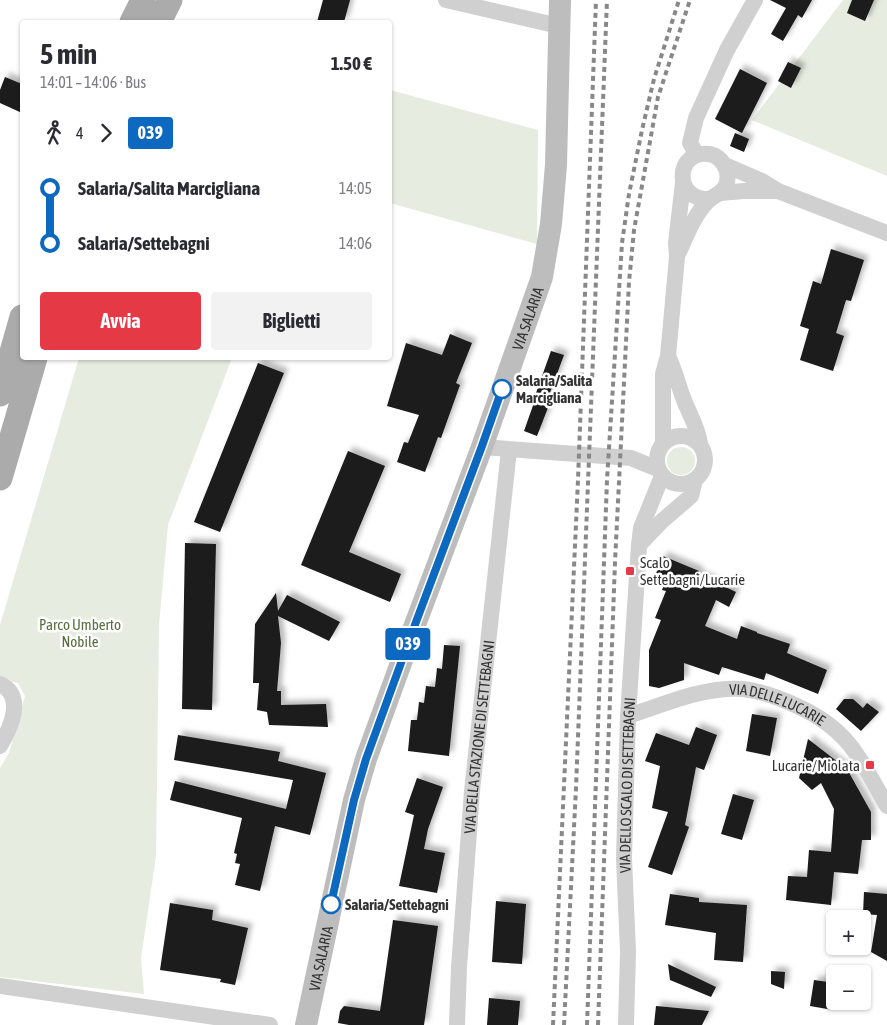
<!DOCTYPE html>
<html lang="it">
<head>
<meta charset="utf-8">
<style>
	:root { --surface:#fff; --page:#f2f2f3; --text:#2b2b33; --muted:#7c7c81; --accent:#e63946 }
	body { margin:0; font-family:"Asap Condensed",sans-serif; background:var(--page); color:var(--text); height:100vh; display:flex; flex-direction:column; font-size:19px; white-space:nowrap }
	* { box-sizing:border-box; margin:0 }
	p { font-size:16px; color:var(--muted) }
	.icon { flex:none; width:28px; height:28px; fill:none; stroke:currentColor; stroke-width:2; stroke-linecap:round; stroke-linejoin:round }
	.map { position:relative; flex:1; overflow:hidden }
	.details { position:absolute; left:20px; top:20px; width:372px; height:340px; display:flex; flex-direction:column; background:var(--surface); border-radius:5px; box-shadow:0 1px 4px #0004 }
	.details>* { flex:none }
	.badge { padding:0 10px; border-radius:4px; font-size:18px; line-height:32px }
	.controls { position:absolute; left:826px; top:910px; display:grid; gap:10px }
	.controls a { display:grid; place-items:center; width:45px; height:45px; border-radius:5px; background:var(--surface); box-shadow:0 1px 4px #0004; font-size:25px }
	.map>.badge { position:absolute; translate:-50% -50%; box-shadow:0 0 0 2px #fff }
	.legs { display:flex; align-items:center; gap:8px; height:55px; padding:0 20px; font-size:16px }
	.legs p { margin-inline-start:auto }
	.headline { display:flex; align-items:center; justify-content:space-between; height:85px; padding:0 20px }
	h1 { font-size:28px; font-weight:700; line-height:38px }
	.cta { display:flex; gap:10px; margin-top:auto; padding:10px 20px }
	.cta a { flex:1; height:58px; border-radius:5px; background:var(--accent); color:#fff; font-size:20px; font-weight:700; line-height:58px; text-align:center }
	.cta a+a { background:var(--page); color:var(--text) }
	ul { padding:0 20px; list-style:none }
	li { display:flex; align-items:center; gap:18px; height:55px; font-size:19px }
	li i { display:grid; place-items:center; width:8px; height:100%; margin:0 6px; background:currentColor }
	li i::after { content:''; width:12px; height:12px; margin:-6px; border:4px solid; border-radius:50%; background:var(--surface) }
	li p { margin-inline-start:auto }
	li:first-child i { background:linear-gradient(#0000 50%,currentColor 0) }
	li:last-child i { background:linear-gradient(currentColor 50%,#0000 0) }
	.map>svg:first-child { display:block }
	.green { fill:#e6ecdf }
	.building { fill:#1a1a1a; filter:url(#shadow) }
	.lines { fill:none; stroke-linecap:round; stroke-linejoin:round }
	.street { stroke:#d0d0d0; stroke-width:16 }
	.secondary { stroke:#bdbdbd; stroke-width:22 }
	.primary { stroke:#ababab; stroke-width:25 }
	.rail { stroke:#888; stroke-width:4; stroke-dasharray:5 4; stroke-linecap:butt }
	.line-1-casing { stroke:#fff; stroke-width:11 }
	.line-1 { stroke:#0c69bf; stroke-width:8 }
	.stop-1-dot { fill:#fff; stroke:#0c69bf; stroke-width:2.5 }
	.poi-dot { fill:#e63946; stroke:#fff; stroke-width:2 }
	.labels { text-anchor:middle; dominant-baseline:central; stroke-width:5; stroke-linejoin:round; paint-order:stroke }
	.street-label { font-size:15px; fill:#333; stroke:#fff }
	.stop-label { font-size:15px; font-weight:bold; fill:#333; stroke:#fff; text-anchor:start }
	.poi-label { font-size:15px; fill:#333; stroke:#fff; text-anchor:start }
	.park-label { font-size:15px; fill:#56703f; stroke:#fff }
</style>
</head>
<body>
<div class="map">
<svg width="887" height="1025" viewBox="0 0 887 1025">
	<defs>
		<filter id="shadow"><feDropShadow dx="4.5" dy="-4.5" stdDeviation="2.5" flood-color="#0004"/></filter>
	</defs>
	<rect width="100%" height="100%" fill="#fff"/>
	<path class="green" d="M 843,0 L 887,0 L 887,176 L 752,120 Z
		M 390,90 L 538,130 L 537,244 L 390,203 Z
		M 79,358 L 232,358 L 168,525 L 159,625 L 156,856 L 141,958 L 144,994 L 0,977 L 0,768 L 9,753 L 25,696 L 18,683 L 0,679 L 0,625 Z
		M667 461a14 14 0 1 1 28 0a14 14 0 1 1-28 0Z"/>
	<path class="building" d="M 323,0 L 350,0 L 344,22 L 317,22 Z
		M 770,0 L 812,0 L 802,18 L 798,15 L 783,41 L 771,34 L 786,8 Z
		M 852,0 L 874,0 L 865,21 L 847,13 Z
		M 788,62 L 801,68 L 791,88 L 778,81 Z
		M 740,69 L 767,83 L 742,133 L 715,119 Z
		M 5,77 L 22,84 L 22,113 L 0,103 L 0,90 Z
		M 735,133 L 749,139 L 744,152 L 730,146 Z
		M 831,249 L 864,260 L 851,301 L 846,300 L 836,333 L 844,336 L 833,371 L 800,360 L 809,329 L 800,326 L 813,281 L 821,284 Z
		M 450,334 L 472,343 L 456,383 L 460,385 L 441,438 L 438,437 L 425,472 L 397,462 L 404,442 L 408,443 L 419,415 L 387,406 L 406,343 L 442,355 Z
		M 551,351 L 564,355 L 548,398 L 536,393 Z
		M 258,363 L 284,373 L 220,532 L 194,522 Z
		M 535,400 L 549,405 L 537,436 L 524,431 Z
		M 348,451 L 385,466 L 349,552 L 401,574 L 390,602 L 301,565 Z
		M 185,543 L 216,544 L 212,710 L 182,709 Z
		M 663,556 L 699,571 L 698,574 L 736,592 L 729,607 L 716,600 L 705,626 L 737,639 L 741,626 L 757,632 L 757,633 L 790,644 L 787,653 L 827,670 L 818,694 L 766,673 L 764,680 L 722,667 L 719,675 L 684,663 L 684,680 L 659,688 L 649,686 L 649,650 L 661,620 L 655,618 L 666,591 L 662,590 L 664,585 L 658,583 L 660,577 L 655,576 Z
		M 276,593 L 278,611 L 287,595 L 340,622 L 329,641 L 278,616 L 281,643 L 277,691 L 281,691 L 281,705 L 326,704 L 328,727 L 269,725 L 267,712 L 257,710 L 259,683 L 253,683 L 255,624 Z
		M 444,645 L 460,646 L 449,756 L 408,751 L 411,720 L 417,720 L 419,702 L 424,703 L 426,686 L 435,687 L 437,668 L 442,669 Z
		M 844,699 L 853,699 L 863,708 L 867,703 L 879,712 L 861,731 L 836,709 Z
		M 752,714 L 777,718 L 770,756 L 746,751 Z
		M 696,727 L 717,735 L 704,770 L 696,767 L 685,825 L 689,827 L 672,875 L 648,867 L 668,812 L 652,808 L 660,766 L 645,761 L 656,733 L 689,745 Z
		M 178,735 L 280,752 L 278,761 L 326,773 L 310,835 L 275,826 L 260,891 L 235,885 L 240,864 L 235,863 L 237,854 L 234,853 L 242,818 L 170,800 L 175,781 L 286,809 L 293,780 L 174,760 Z
		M 808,739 L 847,769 L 871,812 L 871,840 L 862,840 L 858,874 L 834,872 L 831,905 L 786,900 L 788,876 L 807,877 L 809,850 L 831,852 L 834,809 L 821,783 L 812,790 L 799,778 Z
		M 417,778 L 443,787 L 428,829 L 424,849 L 445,853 L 437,893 L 399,886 L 414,815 L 405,812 Z
		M 733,794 L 754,800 L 742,840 L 721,834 Z
		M 864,892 L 887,894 L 887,961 L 871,952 L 877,915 L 863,914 Z
		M 670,894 L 699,898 L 699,902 L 747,905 L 743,962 L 714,960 L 716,933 L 665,925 Z
		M 496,901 L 526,904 L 522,964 L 492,962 Z
		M 170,903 L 213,910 L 212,920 L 248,928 L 235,985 L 220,982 L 221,979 L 160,970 Z
		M 393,920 L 438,926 L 424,1025 L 349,1025 L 338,1023 L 340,1011 L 344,1006 L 380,1011 Z
		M 668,964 L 716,987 L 711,997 L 670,980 Z
		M 771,971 L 785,972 L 784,989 L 771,984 Z
		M 814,980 L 835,983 L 833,1010 L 810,1006 Z
		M 489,998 L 520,1001 L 518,1025 L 487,1025 Z
		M 656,1006 L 709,1011 L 702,1025 L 654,1025 Z"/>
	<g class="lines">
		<g class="street">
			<path d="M 446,0 L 559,26"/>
			<path d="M 697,155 L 690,143 L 696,118 L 727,50 L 755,0"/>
			<path d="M 725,165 L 762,181 L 778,191 L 887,233"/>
			<path d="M 720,193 L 744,191 L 778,191"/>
			<path d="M 679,252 C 687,234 695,213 710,199 C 715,195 721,194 725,187 C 729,180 728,171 724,165 C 721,159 715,155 709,154 C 676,149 671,201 711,199"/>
			<path d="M 668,356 C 675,370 678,385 684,400 C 690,416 698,427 700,444"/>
			<circle cx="681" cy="460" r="24"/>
			<path d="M 663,443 L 663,374 L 668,356 L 677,257 L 676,243 L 683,183"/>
			<path d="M 482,447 L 631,458 L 658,469"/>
			<path d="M 639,545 L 662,521 L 691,496 L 695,480"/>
			<path d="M 0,684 C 26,696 10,729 0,746"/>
			<path id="s1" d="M 628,716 C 663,705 704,686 743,689 C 761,691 780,698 797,706 C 817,715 835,727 849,744 C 864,762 875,786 887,806"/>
			<path d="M 0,986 L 270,1025"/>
			<path id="s2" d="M 457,1025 L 459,967 L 472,791 L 509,450"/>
			<path id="s3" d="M 626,1025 L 628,952 L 624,858 L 628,716 L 639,545 L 641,528 L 662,476"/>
		</g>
		<path class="secondary" id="s4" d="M 306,1025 L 354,800 L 366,759 L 413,630 L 482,447 L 542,277 L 551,224 L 556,165 L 560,0"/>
		<path class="primary" d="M 132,22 L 143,0
			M 159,22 L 170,0
			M 0,394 L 22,317
			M 0,478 L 35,358"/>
		<path class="rail" d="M 553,1025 L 578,480 L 596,0
			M 564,1025 L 576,788 L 607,0
			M 587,1025 L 607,480 L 622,243 L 629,194 L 642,130 L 654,79 L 679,0
			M 598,1025 L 615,562 L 629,282 L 634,230 L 658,97 L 690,0"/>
	</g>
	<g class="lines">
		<defs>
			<path id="line-1" d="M 331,904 L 354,800 L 366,759 L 413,630 L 482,446 L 502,389"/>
		</defs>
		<use href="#line-1" class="line-1-casing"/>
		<use href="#line-1" class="line-1"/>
	</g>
	<g class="stop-1-dot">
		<circle cx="502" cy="389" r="9"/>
		<circle cx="331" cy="904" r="9"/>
	</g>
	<g class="poi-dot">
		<rect x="625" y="566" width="10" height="10" rx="2.5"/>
		<rect x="865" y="760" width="10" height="10" rx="2.5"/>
	</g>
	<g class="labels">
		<g class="street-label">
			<text stroke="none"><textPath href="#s4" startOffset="742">VIA SALARIA</textPath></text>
			<text stroke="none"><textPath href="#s1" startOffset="156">VIA DELLE LUCARIE</textPath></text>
			<text stroke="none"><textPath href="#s2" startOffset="289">VIA DELLA STAZIONE DI SETTEBAGNI</textPath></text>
			<text stroke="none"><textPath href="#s3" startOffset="240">VIA DELLO SCALO DI SETTEBAGNI</textPath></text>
			<text stroke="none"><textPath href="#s4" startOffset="68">VIA SALARIA</textPath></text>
		</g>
		<g class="stop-label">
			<text x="516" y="380">Salaria/Salita<tspan x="516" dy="17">Marcigliana</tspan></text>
			<text x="345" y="904">Salaria/Settebagni</text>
		</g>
		<g class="poi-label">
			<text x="640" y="562">Scalo<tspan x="640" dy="17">Settebagni/Lucarie</tspan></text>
			<text x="860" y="765" text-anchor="end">Lucarie/Miolata</text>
		</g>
		<g class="park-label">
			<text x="80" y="624">Parco Umberto<tspan x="80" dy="17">Nobile</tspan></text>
		</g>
	</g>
</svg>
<div class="controls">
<a>+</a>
<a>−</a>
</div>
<b class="badge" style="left:408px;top:644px;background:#0c69bf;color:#fff">039</b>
<section class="details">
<div class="headline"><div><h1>5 min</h1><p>14:01 – 14:06 · Bus</p></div><b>1.50 €</b></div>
<div class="legs"><svg class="icon" aria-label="walk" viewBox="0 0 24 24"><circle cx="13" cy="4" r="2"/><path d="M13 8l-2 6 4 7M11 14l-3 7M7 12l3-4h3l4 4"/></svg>4<svg class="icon" aria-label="forward" viewBox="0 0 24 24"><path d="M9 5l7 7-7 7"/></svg><b class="badge" style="background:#0c69bf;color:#fff">039</b></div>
<ul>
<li><i style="color:#0c69bf"></i><b>Salaria/Salita Marcigliana</b><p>14:05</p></li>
<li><i style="color:#0c69bf"></i><b>Salaria/Settebagni</b><p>14:06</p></li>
</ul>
<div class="cta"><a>Avvia</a><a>Biglietti</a></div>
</section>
</div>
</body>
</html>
